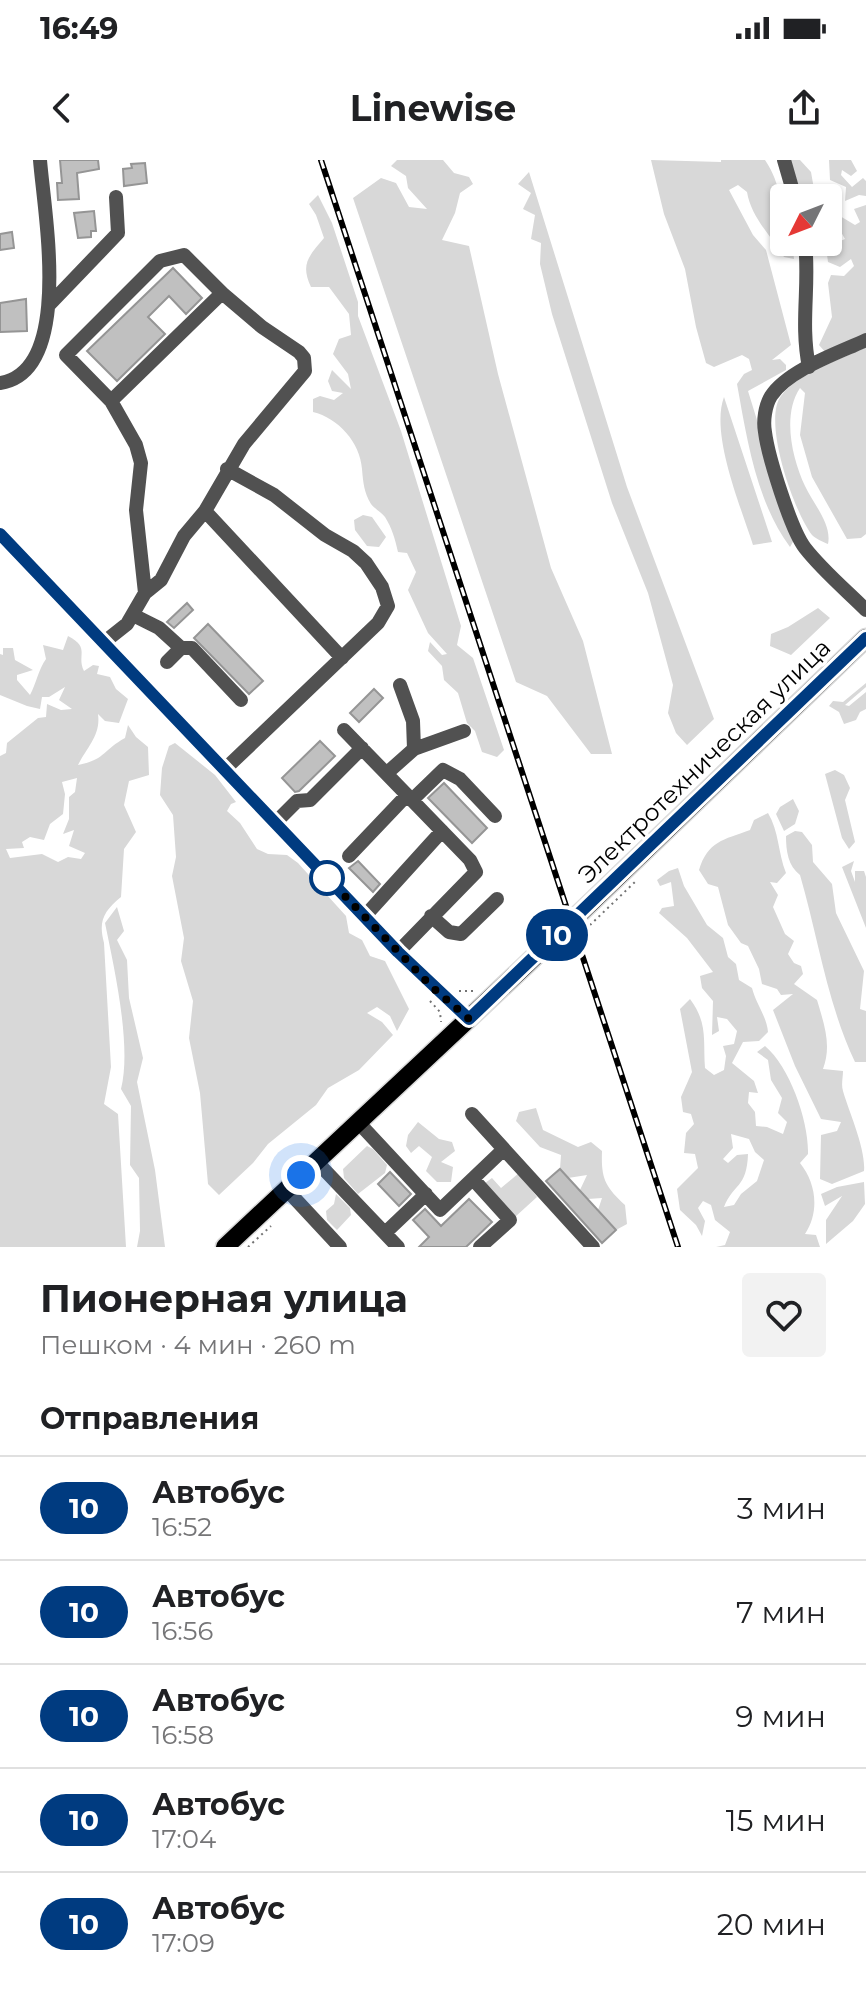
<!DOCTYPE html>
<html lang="ru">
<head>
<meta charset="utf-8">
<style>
	:root { --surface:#fff; --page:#f2f2f2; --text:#202124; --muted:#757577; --line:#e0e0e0 }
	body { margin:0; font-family:Montserrat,sans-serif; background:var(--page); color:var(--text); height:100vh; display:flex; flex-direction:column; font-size:30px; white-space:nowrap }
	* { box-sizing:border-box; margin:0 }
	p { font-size:26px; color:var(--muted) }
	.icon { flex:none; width:44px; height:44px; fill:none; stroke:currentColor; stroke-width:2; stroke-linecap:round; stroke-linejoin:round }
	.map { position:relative; height:1087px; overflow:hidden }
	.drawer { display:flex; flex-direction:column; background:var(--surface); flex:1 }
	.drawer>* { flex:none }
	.badge { padding:0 16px; border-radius:26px; font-size:28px; line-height:52px }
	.needle { width:52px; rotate:228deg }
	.controls { position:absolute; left:770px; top:24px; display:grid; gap:16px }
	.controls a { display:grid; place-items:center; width:72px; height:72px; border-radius:8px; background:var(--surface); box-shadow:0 2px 6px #0004; font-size:40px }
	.you { position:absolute; width:40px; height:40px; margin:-20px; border:6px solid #fff; border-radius:50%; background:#1a73e8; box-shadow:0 0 0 12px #1a73e833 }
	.map>.badge { position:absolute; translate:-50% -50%; box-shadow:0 0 0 4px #fff }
	h2 { padding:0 40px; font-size:30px; line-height:72px }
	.round { display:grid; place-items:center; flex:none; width:84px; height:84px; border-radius:8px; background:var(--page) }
	.headline { display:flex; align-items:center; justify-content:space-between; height:136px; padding:0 40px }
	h1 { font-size:38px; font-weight:700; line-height:60px }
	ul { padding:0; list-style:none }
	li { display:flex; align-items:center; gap:24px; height:104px; padding:0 40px; border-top:2px solid var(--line) }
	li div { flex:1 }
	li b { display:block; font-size:30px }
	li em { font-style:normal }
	li .badge { min-width:88px; font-weight:700; text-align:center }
	.status { display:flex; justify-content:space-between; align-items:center; height:56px; padding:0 40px; background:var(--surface); direction:ltr }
	.status svg { height:22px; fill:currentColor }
	header { display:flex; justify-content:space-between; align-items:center; height:104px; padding:0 40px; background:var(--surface); font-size:36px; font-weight:700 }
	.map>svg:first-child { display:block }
	.green { fill:#d8d8d8; fill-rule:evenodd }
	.building { fill:#c0c0c0; stroke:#959595; stroke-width:2 }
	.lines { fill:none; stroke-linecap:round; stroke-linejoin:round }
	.major-casing { stroke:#dbdbdb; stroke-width:21 }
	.path { stroke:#737373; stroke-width:2; stroke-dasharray:2 4; stroke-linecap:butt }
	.minor { stroke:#515151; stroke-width:14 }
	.major { stroke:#000; stroke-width:18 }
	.rail-casing { stroke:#000; stroke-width:6 }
	.rail { stroke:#fff; stroke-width:3; stroke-dasharray:9; stroke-linecap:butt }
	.line-casing { stroke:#fff; stroke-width:18 }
	.line { stroke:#003b80; stroke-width:12 }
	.walk { stroke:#000; stroke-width:8; stroke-dasharray:0 14.4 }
	.stop-dot { fill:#fff; stroke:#003b80; stroke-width:4 }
	.labels { text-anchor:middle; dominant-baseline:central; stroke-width:7; stroke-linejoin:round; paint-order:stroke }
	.street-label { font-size:24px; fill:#000; stroke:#fff }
</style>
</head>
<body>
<div class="status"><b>16:49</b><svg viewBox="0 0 49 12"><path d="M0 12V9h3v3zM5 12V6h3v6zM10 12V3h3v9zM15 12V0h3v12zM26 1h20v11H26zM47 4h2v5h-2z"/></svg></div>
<header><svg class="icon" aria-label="back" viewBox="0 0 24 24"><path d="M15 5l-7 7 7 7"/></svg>Linewise<svg class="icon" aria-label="share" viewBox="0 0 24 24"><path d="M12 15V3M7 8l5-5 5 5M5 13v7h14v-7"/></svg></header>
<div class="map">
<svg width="866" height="1087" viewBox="0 0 866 1087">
	<rect width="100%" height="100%" fill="#fff"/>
	<path class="green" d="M 397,0 L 443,0 L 454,13 L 469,17 L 473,24 L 460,33 L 455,53 L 442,80 L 469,86 L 498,214 L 551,408 L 583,481 L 612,594 L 591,594 L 547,536 L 516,522 L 353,38 L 381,18 L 396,23 L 409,47 L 427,49 L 408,28 L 406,16 L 391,6 Z
		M 651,0 L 721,2 L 721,0 L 765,0 C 781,23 784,54 784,82 L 792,82 L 794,99 L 784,97 C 771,76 751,57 747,32 L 738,25 L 729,30 L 753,75 L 766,90 L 791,185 L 772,200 L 780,199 L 786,205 L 786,210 L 748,231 L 794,380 L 790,387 C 756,341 747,279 737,224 L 744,214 L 752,210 L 749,199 L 742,195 L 714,207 L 706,203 L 696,167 L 685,109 L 664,54 Z
		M 790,0 L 800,0 L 811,12 L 814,29 L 809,35 L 810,38 L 803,38 Z
		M 829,0 L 851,0 L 857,11 L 851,16 L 842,10 L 841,15 L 852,27 L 863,18 L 866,21 L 866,36 L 859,35 L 845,41 L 846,27 L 830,20 Z
		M 529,12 L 627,327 L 714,559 L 687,585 L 676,573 L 668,553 L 673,525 L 648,433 L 612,343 L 552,154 L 540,104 L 541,83 L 531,79 L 535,55 L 523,49 L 531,33 L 518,24 Z
		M 318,35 L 332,63 L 358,142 L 358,156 L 401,271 L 461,466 L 457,485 L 473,498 L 504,590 L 497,597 L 482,592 L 475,571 L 467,563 L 458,533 L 444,520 L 442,506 L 428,491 L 430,482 L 442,495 L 447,494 L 428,473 L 408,430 L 416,412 L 407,393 L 398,392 C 395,379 392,368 385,357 C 381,352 375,349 371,344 C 364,333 363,321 362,309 C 360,282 338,258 313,252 L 313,239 L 320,236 L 334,240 L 343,233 L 332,231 L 328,221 L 332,210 L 351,229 L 348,214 L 333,194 L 339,179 L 351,175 L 349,154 L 329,127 L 311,127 C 300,104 309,96 324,78 L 316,55 L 309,44 Z
		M 866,45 L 866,175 L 826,193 L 819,185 L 832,157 L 828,123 L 831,115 L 844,116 L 854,106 L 851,99 L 840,107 L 828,102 L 826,87 L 845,79 L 841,72 L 834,71 L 830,80 L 828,79 L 828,61 L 835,53 L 855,65 L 860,62 L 854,49 Z
		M 866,187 L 866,374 L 861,378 L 847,379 L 812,317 L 800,275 L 805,233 L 800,228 C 782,255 792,298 805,326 C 814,345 832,364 828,384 C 823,382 816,379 812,375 C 794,352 762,261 781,236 C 797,214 842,199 866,187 Z
		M 724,237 L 772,382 L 753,385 C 741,347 710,274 724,237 Z
		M 363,355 L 372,357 L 386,377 L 379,387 L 367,386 L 355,370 L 354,360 Z
		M 818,448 L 830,458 L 791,495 L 770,486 L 771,474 L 788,467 Z
		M 68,476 C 91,488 76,495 84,511 L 93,505 L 99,506 L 97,514 L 110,517 L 116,529 L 128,539 L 119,563 L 105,561 L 98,554 C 101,575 87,587 78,605 C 105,600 103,590 125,578 L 128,565 L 136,577 L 148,587 L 149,615 L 129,621 L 124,645 L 136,672 L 124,689 L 121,737 C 104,751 98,761 104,783 L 111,907 L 104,944 L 118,954 L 126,1087 L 0,1087 L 0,596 L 6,593 L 7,583 L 38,558 L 46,557 L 47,544 L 61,550 L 72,549 L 59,540 L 65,527 L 49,537 L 42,537 L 40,549 L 27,546 L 0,535 L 0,494 L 3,495 L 3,488 L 13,488 L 15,500 L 33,510 L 17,515 L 17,520 L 30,535 C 36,524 39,508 46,499 L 43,485 L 63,490 ZM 77,618 L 75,632 L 69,637 L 69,659 L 63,674 L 74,670 L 69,686 L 85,693 L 81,699 L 68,697 L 58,702 L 42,694 L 10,698 L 6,689 L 24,688 L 22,682 L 30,677 L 44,680 L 50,664 L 63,654 L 65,634 L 62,622 Z
		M 866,523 L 866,527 L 845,545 L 849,546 L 866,532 L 866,549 L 860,552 L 856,560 L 844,564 L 839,552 L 829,546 L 833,541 L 843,542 Z
		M 175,583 L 215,615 L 236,642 L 231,644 L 227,651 L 240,663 L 257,689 L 268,694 L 287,695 L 298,703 L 346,756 L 349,773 L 362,780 L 370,796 L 385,801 L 409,849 L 397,871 L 390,856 L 377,847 L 367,853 L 382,862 L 393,875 L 359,910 L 328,928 L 316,945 L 268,984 L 253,1003 L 219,1035 L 208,1024 L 200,933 L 189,878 L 193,841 L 181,801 L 184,778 L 172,716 L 176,697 L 173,655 L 160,635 L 162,608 L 169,586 Z
		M 835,610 L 844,615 L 850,628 L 845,640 L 855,682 L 849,689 L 842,678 L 825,614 Z
		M 793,639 L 799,651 L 795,664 L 784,671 L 776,654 L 780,647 Z
		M 768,653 C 779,671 778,693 786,713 L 777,723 L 770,722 L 778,735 L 773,747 L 785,774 L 794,781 L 788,794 L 794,803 L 801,806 L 803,814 L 794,824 L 817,840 C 824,864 832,885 823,909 L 843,911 C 843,917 841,925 843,931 C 849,952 866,989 864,1011 L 832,1024 L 820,1019 L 821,975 L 837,971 L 841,962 L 821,959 L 795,906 L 773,850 L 793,834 L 781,835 L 777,829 L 762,824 L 759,809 L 748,786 L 741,783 L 728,765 L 718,727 L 708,724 L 699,710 C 708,681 723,680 750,670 L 754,660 Z
		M 795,671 L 802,672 L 812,685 L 813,702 L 832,724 L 836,753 L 864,811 L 860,849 L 866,851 L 866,902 L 855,902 C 827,843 818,777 800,715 C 788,706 786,691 786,676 Z
		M 854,701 L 851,711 L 855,722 L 855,711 L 864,711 L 866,717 L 866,768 L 842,707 Z
		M 678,708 L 684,726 L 707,765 L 723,778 L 728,797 L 736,804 L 739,820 L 752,828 C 756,844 767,857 768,872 L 759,881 L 743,882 L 732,903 L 754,921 L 758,933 L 749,932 L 748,943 L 755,952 L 756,966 L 767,967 L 783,974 L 787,962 L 778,953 L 782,938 L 771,920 L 768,900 L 757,892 L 765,886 C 790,907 809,962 808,994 L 800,1003 C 816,1023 820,1051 805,1074 L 816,1075 L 820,1087 L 716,1087 L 725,1085 L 730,1072 L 715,1060 L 711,1045 L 703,1041 L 698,1048 L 705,1061 L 702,1076 L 696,1065 L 680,1050 L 677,1029 L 698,1008 L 695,994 L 684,993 L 686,973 L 694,964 L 691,954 L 683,952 L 681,937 L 692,912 L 680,849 L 690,839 C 708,863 703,880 705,908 L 714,915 L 724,910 L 726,896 L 723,886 L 734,884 L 737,871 L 727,859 L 717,857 L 719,871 L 712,875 L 713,841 L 702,828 L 700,816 L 713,812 L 687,778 L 659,753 L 662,748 L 674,746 L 671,722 L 660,726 L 657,720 L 669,711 ZM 731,974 L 749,979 L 755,992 L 764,1000 L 757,1021 L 741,1034 L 734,1045 L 724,1047 C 733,1024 747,1028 748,994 L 737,995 L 728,1003 L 723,999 L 733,988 Z
		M 117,747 L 124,771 L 117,780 L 127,800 L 129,838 L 143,898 L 137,922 L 155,1010 L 165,1087 L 137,1087 L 140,1071 L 139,1018 L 130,1005 L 131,946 L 121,929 C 132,886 114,807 105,763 Z
		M 536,948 L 543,970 L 578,987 L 591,982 L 602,991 C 601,1019 605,1026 625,1045 L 627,1064 L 616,1070 L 598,1050 L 602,1038 L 588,1039 L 580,1030 L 587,1015 L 568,1018 L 560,1009 L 561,995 L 540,987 L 516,961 L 519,952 Z
		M 418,962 L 439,979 L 452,982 L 455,991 L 441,1002 L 453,1007 L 451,1022 L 437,1022 L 426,1011 L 432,997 L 419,986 L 411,993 L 406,986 L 408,975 Z
		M 367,986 L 373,989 L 387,1005 L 385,1013 L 358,1034 L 344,1018 L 343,1009 Z
		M 519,1013 L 537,1037 L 515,1057 L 485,1023 L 492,1018 L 501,1028 Z
		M 864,1022 L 865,1044 L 853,1061 L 826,1084 L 826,1060 L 842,1036 L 825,1046 L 821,1034 L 837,1027 Z
		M 336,1034 L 350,1048 L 351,1055 L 337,1070 L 327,1060 L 326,1051 L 334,1044 Z"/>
	<path class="building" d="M 60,0 L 98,0 L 99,9 L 77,13 L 79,39 L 58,40 L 57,23 L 62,23 Z
		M 145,3 L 147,23 L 124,26 L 123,9 L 132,8 L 131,4 Z
		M 94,51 L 96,71 L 91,71 L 91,77 L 78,78 L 74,53 Z
		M 12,72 L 14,88 L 0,90 L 0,74 Z
		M 173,108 L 202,138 L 186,154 L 169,136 L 148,157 L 165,174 L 117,221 L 87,191 Z
		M 26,139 L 27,171 L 0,172 L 0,143 Z
		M 187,443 L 193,450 L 174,468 L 167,462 Z
		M 208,464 L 263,521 L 249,534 L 194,478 Z
		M 374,529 L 383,538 L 359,562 L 350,553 Z
		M 320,581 L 335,596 L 299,631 L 295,632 L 282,618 Z
		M 444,623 L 487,668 L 472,683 L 428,638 Z
		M 358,701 L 380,724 L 373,732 L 349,708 Z
		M 560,1009 L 616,1070 L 602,1083 L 546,1021 Z
		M 390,1012 L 411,1034 L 399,1046 L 378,1024 Z
		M 469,1039 L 492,1062 L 466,1087 L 419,1087 L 429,1077 L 413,1060 L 425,1049 L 441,1066 Z"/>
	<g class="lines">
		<defs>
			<path id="major" d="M 225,1087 L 527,804 L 866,478"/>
		</defs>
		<use href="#major" class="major-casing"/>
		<path class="path" d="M 564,790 L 637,720
			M 459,831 L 476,831
			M 430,841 L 440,852 L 441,862
			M 248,1087 L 271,1066"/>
		<path class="minor" d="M 784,0 L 795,38
			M 805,82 C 810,125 800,163 809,207
			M 49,145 L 118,73 L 116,37
			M 866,180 C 838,193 788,210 771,236 C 765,246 763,261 765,272 C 768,296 791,370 805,388 C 823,411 846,430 866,450
			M 0,223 C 74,212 44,52 40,0
			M 205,351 L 342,498
			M 0,374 L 398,792 L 469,859
			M 145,433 L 161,420 L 184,376 L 205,351 L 244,284 L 305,211 L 304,198 L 299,192 L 262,167 L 222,133
			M 133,455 L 159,468 L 181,488
			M 103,483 L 127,464 L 145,433 L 136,350 L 141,303 L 136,285 L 111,241 L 222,133 L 184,95 L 160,101 L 66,195 L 111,241
			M 167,502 L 181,488 L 192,488 L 241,540
			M 400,525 L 413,561 L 414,589
			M 344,570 L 470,700 L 476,712 L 398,792
			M 224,610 L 378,463 L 388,446 L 382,427 L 366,403 L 353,391 L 325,375 L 274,335 L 227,309
			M 387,613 L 414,589 L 464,571
			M 412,640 L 443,610 L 460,619 L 495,656
			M 275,663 L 297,641 L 310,640 L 362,588
			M 349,696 L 407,635
			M 431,756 L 449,772 L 461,774 L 497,739
			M 364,757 L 442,671
			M 472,954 L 593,1087
			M 358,962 L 440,1050 L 504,989
			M 316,1001 L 398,1087
			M 473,1019 L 510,1060 L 480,1087
			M 286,1029 L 340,1087
			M 385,1073 L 426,1034"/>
		<use href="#major" class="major"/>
		<defs>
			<path id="rail" d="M 321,0 L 678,1087"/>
		</defs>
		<use href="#rail" class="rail-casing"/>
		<use href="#rail" class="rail"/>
	</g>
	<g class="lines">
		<defs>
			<path id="line" d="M 0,374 L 398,792 L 469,859 L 866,478"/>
		</defs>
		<use href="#line" class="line-casing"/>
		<use href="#line" class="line"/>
		<path class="walk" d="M 301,1015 L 469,859 L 433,828 L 318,708 L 327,718"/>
	</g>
	<circle class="stop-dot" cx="327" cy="718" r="16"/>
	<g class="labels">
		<g class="street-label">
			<text transform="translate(704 601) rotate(-44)">Электротехническая улица</text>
		</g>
	</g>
</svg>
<div class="controls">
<a><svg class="needle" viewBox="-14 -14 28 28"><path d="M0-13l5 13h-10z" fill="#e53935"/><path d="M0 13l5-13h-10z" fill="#757577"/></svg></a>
</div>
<div class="you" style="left:301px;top:1015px"></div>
<b class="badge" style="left:557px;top:775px;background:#003b80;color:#fff">10</b>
</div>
<section class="drawer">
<div class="headline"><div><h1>Пионерная улица</h1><p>Пешком · 4 мин · 260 m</p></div><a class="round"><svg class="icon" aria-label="heart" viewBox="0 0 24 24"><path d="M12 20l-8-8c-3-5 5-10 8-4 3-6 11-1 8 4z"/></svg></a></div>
<h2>Отправления</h2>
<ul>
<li><span class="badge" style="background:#003b80;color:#fff">10</span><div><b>Автобус</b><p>16:52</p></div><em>3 мин</em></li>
<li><span class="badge" style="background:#003b80;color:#fff">10</span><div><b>Автобус</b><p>16:56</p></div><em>7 мин</em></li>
<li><span class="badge" style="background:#003b80;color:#fff">10</span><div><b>Автобус</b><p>16:58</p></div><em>9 мин</em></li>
<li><span class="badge" style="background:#003b80;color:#fff">10</span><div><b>Автобус</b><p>17:04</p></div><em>15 мин</em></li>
<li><span class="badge" style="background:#003b80;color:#fff">10</span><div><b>Автобус</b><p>17:09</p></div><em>20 мин</em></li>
</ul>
</section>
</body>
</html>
